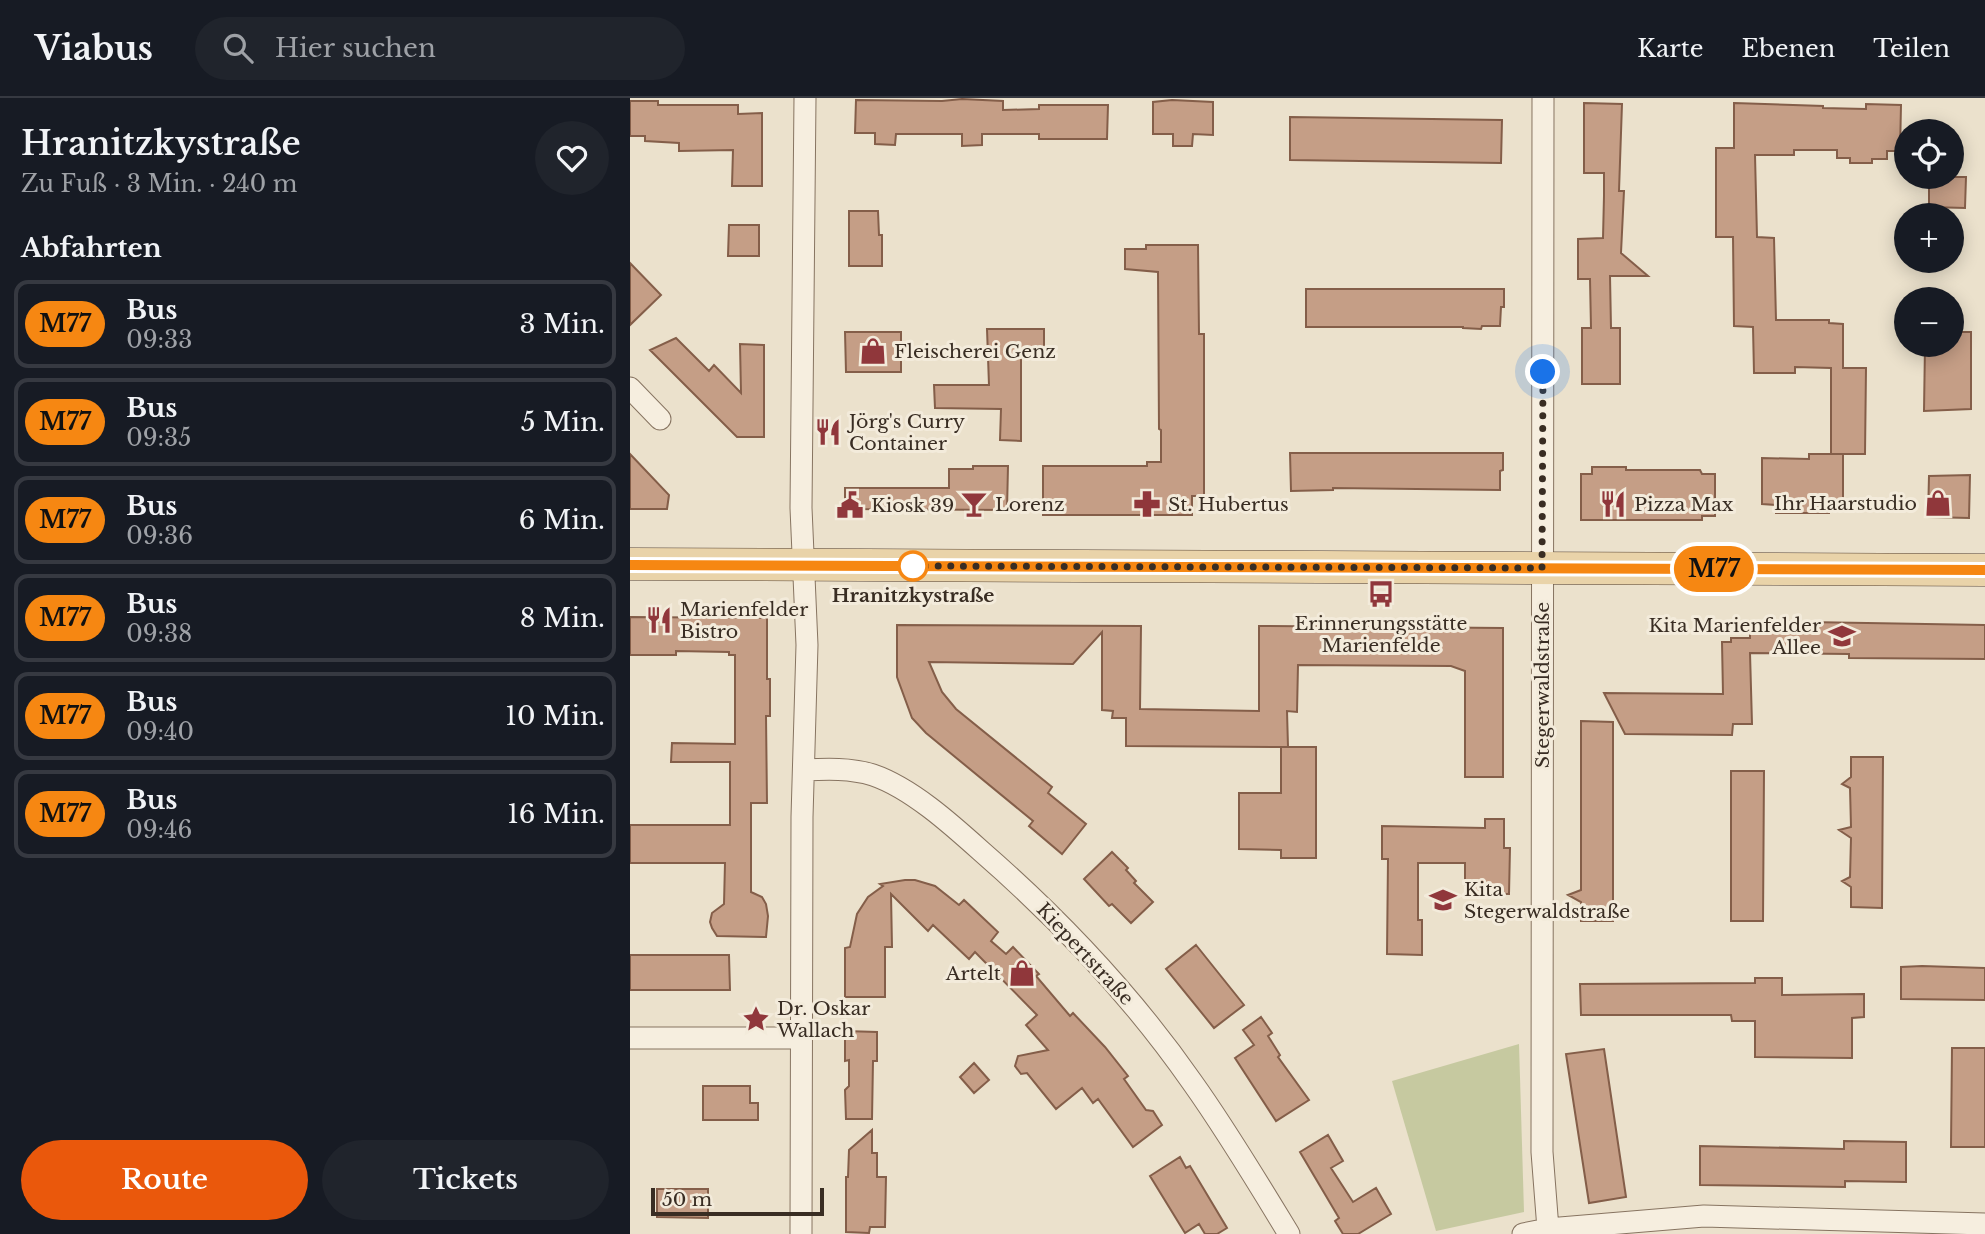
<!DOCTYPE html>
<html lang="de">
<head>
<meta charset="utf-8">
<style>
	:root { --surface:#171b24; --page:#20242c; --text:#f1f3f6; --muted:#9ea1a6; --line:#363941; --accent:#ea580c }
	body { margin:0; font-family:"Libre Baskerville",serif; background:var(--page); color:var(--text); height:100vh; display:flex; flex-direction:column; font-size:26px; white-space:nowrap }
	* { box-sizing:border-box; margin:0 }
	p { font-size:23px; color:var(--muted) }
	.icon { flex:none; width:38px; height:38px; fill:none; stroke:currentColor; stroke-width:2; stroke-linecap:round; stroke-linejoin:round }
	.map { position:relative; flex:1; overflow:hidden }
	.side { display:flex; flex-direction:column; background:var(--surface); width:630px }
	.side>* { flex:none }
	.badge { padding:0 14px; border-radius:23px; font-size:24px; line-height:46px }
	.fabs { position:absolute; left:1264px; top:21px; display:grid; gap:14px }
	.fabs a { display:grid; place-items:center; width:70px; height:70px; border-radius:50%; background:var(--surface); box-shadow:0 4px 18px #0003; font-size:35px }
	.scale { position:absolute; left:21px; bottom:18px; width:173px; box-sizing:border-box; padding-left:7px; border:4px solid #392d23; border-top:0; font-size:19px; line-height:24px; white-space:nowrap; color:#392d23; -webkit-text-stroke:5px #f3ebdb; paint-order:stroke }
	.you { position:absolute; width:35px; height:35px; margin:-18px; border:5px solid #fff; border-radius:50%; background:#1a73e8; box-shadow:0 0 0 10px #1a73e833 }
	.map>.badge { position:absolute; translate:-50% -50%; box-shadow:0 0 0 4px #fff }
	h2 { padding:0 21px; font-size:26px; line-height:63px }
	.round { display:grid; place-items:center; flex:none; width:74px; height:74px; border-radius:37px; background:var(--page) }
	.overview { display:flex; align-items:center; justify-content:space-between; height:119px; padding:0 21px }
	h1 { font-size:33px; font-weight:600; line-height:52px }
	.primary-button { display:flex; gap:14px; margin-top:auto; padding:14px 21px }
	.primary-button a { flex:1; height:80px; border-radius:42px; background:var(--accent); color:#fff; font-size:28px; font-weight:600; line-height:80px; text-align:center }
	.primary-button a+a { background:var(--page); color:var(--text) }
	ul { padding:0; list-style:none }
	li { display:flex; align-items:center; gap:21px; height:88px; margin:0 14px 10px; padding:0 7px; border:4px solid var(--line); border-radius:14px }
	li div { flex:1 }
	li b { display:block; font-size:26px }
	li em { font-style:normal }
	li .badge { min-width:77px; font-weight:700; text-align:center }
	header { display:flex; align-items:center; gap:42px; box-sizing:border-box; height:98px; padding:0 35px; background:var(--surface); border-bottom:2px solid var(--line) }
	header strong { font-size:33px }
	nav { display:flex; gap:38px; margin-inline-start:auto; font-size:24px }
	.search { width:490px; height:63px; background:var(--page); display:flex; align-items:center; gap:18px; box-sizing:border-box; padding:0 24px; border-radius:38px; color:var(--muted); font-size:26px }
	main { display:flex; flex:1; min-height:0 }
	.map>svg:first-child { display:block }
	.green { fill:#c6c9a0 }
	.building { fill:#c59e86; stroke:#845e49; stroke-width:2 }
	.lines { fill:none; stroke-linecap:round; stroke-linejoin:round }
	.minor-casing { stroke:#877461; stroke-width:23 }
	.primary-casing { stroke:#564335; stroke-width:33 }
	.minor { stroke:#f6eedf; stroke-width:21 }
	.primary { stroke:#e9d3a9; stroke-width:32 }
	.line-casing { stroke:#fff; stroke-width:16 }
	.line { stroke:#f68712; stroke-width:10 }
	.walk { stroke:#392d23; stroke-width:7; stroke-dasharray:0 12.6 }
	.stop-dot { fill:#fff; stroke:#f68712; stroke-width:3.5 }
	.labels { text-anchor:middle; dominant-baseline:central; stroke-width:6; stroke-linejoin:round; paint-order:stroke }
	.poi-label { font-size:19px; fill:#392d23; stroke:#f3ebdb; text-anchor:start }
	.stop-label { font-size:19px; font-weight:bold; fill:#392d23; stroke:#f3ebdb }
	.street-label { font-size:19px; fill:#392d23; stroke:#f3ebdb }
</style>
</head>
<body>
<header>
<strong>Viabus</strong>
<div class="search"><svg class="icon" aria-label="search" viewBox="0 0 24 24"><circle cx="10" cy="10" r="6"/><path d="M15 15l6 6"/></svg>Hier suchen</div>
<nav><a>Karte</a><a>Ebenen</a><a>Teilen</a></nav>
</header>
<main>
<section class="side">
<div class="overview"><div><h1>Hranitzkystraße</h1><p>Zu Fuß · 3 Min. · 240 m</p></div><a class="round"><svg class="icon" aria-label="heart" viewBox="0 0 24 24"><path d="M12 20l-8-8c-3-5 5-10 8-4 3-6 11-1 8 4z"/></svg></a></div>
<h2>Abfahrten</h2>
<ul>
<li><span class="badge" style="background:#f68712;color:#111">M77</span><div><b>Bus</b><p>09:33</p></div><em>3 Min.</em></li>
<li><span class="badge" style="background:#f68712;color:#111">M77</span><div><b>Bus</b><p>09:35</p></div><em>5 Min.</em></li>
<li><span class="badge" style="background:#f68712;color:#111">M77</span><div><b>Bus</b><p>09:36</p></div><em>6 Min.</em></li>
<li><span class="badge" style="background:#f68712;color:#111">M77</span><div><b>Bus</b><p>09:38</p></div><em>8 Min.</em></li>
<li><span class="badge" style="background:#f68712;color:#111">M77</span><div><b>Bus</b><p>09:40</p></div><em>10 Min.</em></li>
<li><span class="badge" style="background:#f68712;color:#111">M77</span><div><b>Bus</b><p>09:46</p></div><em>16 Min.</em></li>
</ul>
<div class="primary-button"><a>Route</a><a>Tickets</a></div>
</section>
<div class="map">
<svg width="1355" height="1136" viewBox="0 0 1355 1136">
	<rect width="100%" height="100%" fill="#ebe1cc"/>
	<path class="green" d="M 889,946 L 894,1114 L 806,1133 L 762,983 Z"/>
	<path class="building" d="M 332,1 L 373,3 L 373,12 L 409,11 L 409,7 L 478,7 L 477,41 L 409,41 L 409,36 L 352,36 L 352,47 L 332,48 L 332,36 L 266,36 L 265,47 L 245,46 L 245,35 L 225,35 L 226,2 L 312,3 Z
		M 542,2 L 583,4 L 583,37 L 563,36 L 562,48 L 543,48 L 543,36 L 523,36 L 523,4 Z
		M 0,3 L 28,3 L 28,7 L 108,7 L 108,16 L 132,15 L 132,88 L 102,88 L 103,52 L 49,53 L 49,45 L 15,43 L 15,38 L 0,38 Z
		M 954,5 L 992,6 L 989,93 L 994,93 L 991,155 L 1018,178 L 980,178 L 981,230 L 990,230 L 990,286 L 952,286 L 952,230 L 961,230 L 960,181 L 948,181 L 948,141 L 973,140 L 974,98 L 974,75 L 954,75 Z
		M 1104,5 L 1193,8 L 1193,10 L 1236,11 L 1236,6 L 1271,7 L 1270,53 L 1257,53 L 1257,61 L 1242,61 L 1242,65 L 1220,65 L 1220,60 L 1207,60 L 1207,52 L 1164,52 L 1164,57 L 1125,57 L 1127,139 L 1144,140 L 1146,222 L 1199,222 L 1199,225 L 1213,226 L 1213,270 L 1236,270 L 1235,356 L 1201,356 L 1201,270 L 1165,269 L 1165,275 L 1124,275 L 1123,229 L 1104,228 L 1103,139 L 1086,139 L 1086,50 L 1104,50 Z
		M 660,19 L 872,22 L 871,65 L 660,62 Z
		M 1299,79 L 1336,79 L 1335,110 L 1299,109 Z
		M 219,113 L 248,113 L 249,137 L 252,137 L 252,168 L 219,168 Z
		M 99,127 L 129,127 L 129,158 L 98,158 Z
		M 516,147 L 568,147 L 569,236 L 574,236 L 574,398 L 562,398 L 562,417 L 413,417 L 413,368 L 517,368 L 517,364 L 531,364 L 531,332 L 529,331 L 528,174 L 495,171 L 495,151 L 516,151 Z
		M 0,165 L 31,197 L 0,227 Z
		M 676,191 L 874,191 L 874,209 L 871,209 L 870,228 L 852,228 L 851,231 L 833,230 L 833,229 L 676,229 Z
		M 357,231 L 414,231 L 414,257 L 391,257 L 391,343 L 370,342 L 371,311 L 305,310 L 304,287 L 359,287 Z
		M 215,234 L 271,234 L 271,274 L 216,274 Z
		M 1321,234 L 1341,234 L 1341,311 L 1294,313 L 1295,247 L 1321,247 Z
		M 46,240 L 79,273 L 84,267 L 111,295 L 110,246 L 134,247 L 134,339 L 107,339 L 20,252 Z
		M 660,355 L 873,355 L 873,372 L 870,373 L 870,392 L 703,390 L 703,392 L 661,393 Z
		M 0,356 L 39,397 L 37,411 L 0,411 Z
		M 1179,356 L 1213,356 L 1213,407 L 1199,407 L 1199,415 L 1146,415 L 1146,407 L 1132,406 L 1132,360 L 1179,361 Z
		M 343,368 L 378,368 L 377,412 L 215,411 L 215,390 L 319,390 L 319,371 L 343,371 Z
		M 962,369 L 996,369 L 996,372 L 1070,372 L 1072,376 L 1085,376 L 1085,418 L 1072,418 L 1072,422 L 951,422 L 951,376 L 962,376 Z
		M 1340,377 L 1339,420 L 1298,419 L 1299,378 Z
		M 0,519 L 137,520 L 137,581 L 140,581 L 140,618 L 136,618 L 137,705 L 121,705 L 121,794 L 132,799 L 136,806 L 138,818 L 136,839 L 87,838 L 82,830 L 80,824 L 82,815 L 94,806 L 95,765 L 0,765 L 0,727 L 100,727 L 100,664 L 41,664 L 42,645 L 105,646 L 105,557 L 99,557 L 99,554 L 46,553 L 46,557 L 0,557 Z
		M 1120,523 L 1355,527 L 1355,561 L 1219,560 L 1219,556 L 1120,555 L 1122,626 L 1103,626 L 1102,637 L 995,636 L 974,595 L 1093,596 L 1092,544 L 1101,544 L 1101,540 L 1120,540 Z
		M 267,527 L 511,528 L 510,611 L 629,613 L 629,528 L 873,530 L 873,679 L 835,679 L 835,573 L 821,568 L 668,567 L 667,614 L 657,613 L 658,649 L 496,648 L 496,620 L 482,620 L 483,613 L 472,612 L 472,534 L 443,566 L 299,564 L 312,594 L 326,611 L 422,689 L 418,695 L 456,726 L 432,756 L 399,728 L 403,723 L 296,635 L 282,620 L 267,579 Z
		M 951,623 L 983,624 L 983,823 L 951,823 L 951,804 L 938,797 L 951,792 Z
		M 651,649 L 686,649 L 686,760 L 651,760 L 651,752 L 609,751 L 609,695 L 651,695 Z
		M 1221,659 L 1253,659 L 1252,810 L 1221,809 L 1221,789 L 1212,783 L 1220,779 L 1221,740 L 1209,732 L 1221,729 L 1220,690 L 1212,686 L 1221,679 Z
		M 1101,673 L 1134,673 L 1133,823 L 1101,823 Z
		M 855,721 L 874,721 L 874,750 L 880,750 L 879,796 L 835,795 L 835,765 L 788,765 L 788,822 L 792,822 L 792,857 L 757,856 L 758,761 L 752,761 L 752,728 L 855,730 Z
		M 482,754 L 498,770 L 496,772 L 506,783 L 504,785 L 523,804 L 501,825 L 482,806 L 479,808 L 454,781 Z
		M 275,782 L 285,782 L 305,788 L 329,807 L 334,802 L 368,834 L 361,843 L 376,856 L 383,849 L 409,876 L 406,878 L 440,918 L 443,915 L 475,949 L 498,978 L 494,981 L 516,1012 L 523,1013 L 532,1027 L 503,1049 L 468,1001 L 463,1005 L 452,990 L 426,1011 L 397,975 L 391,976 L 385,968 L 388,958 L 418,952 L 396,927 L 407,917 L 345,854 L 339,861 L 303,827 L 298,833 L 261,796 L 262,849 L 255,849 L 255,899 L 215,899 L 215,850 L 220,849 L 227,816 L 238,799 L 253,788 L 250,786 Z
		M 566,847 L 614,907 L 584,930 L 536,871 Z
		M 0,857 L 99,857 L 100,892 L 0,892 Z
		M 1292,868 L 1355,870 L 1355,902 L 1271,901 L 1271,869 Z
		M 1125,880 L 1152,880 L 1152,897 L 1234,896 L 1234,919 L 1222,920 L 1222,960 L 1125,959 L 1125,923 L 1102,923 L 1101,917 L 951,917 L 950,886 L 1125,885 Z
		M 631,919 L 642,935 L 638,938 L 650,957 L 648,959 L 679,1002 L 646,1023 L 605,960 L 624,947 L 613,932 Z
		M 215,933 L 247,934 L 247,963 L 243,963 L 242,1021 L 216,1021 L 215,992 L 219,988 L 219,962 L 215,963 Z
		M 1322,950 L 1355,950 L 1355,1049 L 1321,1049 Z
		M 974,951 L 996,1099 L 959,1105 L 936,956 Z
		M 344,965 L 359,982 L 344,995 L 330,979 Z
		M 73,988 L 120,988 L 120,1005 L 128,1005 L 128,1022 L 73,1022 Z
		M 242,1032 L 242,1055 L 247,1055 L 247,1079 L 256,1079 L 255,1129 L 240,1129 L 239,1135 L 216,1134 L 216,1079 L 218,1079 L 219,1052 Z
		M 698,1037 L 713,1063 L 701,1070 L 723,1104 L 746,1090 L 761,1116 L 728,1136 L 713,1136 L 705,1123 L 709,1120 L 670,1054 Z
		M 1214,1043 L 1276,1044 L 1276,1084 L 1215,1083 L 1215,1089 L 1070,1087 L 1070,1048 L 1214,1051 Z
		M 550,1059 L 556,1070 L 560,1068 L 597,1130 L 587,1136 L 575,1136 L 569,1126 L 555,1135 L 520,1078 Z
		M 27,1091 L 78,1091 L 78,1120 L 27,1119 Z"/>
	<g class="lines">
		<defs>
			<path id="minor" d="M 913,0 L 912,1054 L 918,1131
				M 0,290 L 30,321
				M 174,672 C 196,671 221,670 243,677 C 281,690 321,726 351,753 C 429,821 502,898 562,984 C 597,1033 628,1085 659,1136
				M 0,940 L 171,940
				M 171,1136 L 172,719 L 177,547 L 171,410 L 175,0
				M 893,1136 L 918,1131 L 1074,1118 L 1355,1126"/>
			<path id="primary" d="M 0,466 L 1355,472"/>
		</defs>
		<use href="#minor" class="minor-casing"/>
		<use href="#primary" class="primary-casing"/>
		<use href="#minor" class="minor"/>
		<use href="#primary" class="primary"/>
	</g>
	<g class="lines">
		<defs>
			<path id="line" d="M 0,467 L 1355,472"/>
		</defs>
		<use href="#line" class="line-casing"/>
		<use href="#line" class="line"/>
		<path class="walk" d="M 283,468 L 912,470 L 913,274"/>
	</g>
	<defs>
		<symbol id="shop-bare" viewBox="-9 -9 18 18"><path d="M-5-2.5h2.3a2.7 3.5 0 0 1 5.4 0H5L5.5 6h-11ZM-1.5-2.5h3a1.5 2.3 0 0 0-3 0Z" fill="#90373b" stroke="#f3ebdb" stroke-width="2.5" paint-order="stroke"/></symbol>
		<symbol id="restaurant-bare" viewBox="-9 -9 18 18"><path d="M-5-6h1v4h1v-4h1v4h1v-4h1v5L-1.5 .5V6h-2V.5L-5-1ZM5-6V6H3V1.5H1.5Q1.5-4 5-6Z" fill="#90373b" stroke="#f3ebdb" stroke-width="2.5" paint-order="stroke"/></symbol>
		<symbol id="bar-bare" viewBox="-9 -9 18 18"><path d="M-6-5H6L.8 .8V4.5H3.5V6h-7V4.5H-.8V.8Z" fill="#90373b" stroke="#f3ebdb" stroke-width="2.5" paint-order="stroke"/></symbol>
		<symbol id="pharmacy-bare" viewBox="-9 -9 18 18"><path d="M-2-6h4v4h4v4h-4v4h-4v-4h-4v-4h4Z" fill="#90373b" stroke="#f3ebdb" stroke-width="2.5" paint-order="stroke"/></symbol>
		<symbol id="civic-bare" viewBox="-9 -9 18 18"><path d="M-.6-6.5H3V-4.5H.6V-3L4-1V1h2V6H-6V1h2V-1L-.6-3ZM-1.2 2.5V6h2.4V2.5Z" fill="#90373b" stroke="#f3ebdb" stroke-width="2.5" paint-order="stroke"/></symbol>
		<symbol id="bus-bare" viewBox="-9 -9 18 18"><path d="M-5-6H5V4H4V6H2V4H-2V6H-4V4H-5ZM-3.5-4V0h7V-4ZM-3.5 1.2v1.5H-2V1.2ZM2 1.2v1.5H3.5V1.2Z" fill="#90373b" stroke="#f3ebdb" stroke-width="2.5" paint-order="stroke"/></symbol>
		<symbol id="school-bare" viewBox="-9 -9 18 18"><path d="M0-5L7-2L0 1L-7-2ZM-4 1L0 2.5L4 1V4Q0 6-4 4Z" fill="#90373b" stroke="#f3ebdb" stroke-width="2.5" paint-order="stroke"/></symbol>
		<symbol id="sight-bare" viewBox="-9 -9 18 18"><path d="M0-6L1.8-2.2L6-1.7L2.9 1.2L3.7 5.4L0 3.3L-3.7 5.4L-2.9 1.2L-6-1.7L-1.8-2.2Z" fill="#90373b" stroke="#f3ebdb" stroke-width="2.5" paint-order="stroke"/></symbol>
	</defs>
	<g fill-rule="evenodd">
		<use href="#shop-bare" x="224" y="234" width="38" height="38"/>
		<use href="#restaurant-bare" x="179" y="315" width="38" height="38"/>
		<use href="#shop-bare" x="1289" y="386" width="38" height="38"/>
		<use href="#bar-bare" x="325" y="387" width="38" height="38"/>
		<use href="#pharmacy-bare" x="498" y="387" width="38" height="38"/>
		<use href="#restaurant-bare" x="964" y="387" width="38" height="38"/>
		<use href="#civic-bare" x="201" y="388" width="38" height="38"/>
		<use href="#bus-bare" x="732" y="477" width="38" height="38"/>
		<use href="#restaurant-bare" x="10" y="503" width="38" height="38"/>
		<use href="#school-bare" x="1193" y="519" width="38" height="38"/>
		<use href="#school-bare" x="794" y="783" width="38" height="38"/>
		<use href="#shop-bare" x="373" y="856" width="38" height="38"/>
		<use href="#sight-bare" x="107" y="902" width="38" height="38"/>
	</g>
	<circle class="stop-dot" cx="283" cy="468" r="14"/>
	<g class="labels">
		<g class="poi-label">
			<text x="264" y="253">Fleischerei Genz</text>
			<text x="219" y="323">Jörg's Curry<tspan x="219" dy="22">Container</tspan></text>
			<text x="1287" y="405" text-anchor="end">Ihr Haarstudio</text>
			<text x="365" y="406">Lorenz</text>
			<text x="538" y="406">St. Hubertus</text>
			<text x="1004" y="406">Pizza Max</text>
			<text x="241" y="407">Kiosk 39</text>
			<text x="50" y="511">Marienfelder<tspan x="50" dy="22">Bistro</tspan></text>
			<text x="751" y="525" text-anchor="middle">Erinnerungsstätte<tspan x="751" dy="22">Marienfelde</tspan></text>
			<text x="1191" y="527" text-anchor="end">Kita Marienfelder<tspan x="1191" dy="22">Allee</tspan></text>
			<text x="834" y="791">Kita<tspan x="834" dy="22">Stegerwaldstraße</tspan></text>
			<text x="371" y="875" text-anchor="end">Artelt</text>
			<text x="147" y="910">Dr. Oskar<tspan x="147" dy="22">Wallach</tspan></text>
		</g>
		<g class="stop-label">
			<text x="283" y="497">Hranitzkystraße</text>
		</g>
		<g class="street-label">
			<text transform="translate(912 587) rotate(-90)">Stegerwaldstraße</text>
			<text transform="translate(455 856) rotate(47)">Kiepertstraße</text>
		</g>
	</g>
</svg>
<div class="fabs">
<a><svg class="icon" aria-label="locate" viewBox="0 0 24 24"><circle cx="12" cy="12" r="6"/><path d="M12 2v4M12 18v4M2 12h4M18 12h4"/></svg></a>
<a>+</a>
<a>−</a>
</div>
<div class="scale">50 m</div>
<div class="you" style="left:913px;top:274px"></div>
<b class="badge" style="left:1084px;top:471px;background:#f68712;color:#111">M77</b>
</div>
</main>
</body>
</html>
